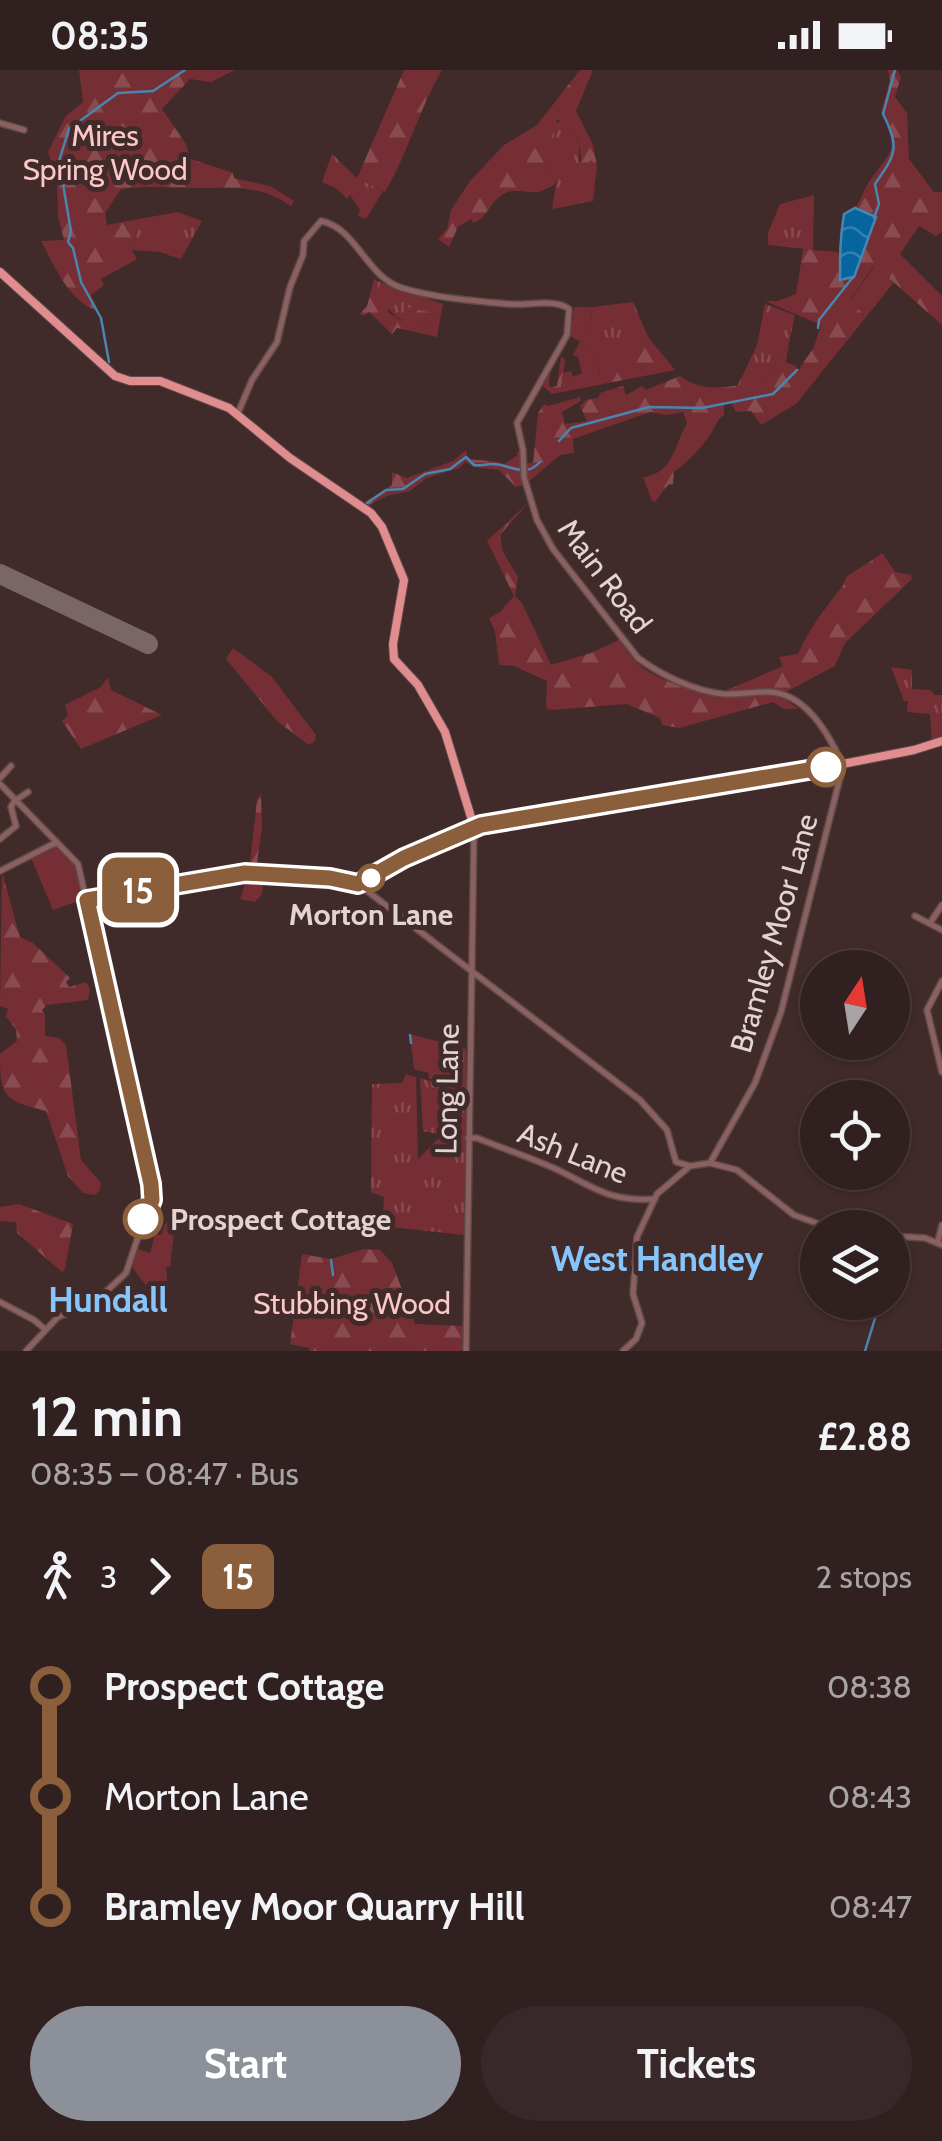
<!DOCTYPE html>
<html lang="en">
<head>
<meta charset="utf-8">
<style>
	:root { --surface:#312020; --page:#392829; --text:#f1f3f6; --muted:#a8a3a5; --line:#4c3e3e; --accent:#8c9099 }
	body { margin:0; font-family:Cabin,sans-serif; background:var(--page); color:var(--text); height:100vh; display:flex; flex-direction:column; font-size:38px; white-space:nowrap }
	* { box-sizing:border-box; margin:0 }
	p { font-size:32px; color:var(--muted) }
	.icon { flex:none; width:55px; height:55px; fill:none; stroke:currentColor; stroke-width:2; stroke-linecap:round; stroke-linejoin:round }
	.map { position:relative; height:1281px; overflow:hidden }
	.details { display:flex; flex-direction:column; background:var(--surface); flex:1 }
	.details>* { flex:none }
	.badge { padding:0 20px; border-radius:15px; font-size:35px; line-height:65px }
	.needle { width:65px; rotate:12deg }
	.fabs { position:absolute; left:800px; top:880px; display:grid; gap:20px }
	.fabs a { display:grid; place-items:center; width:110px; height:110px; border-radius:50%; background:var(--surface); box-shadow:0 2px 8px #0004,0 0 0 2px var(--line); font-size:50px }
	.map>.badge { position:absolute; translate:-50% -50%; box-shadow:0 0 0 5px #fff }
	.legs { display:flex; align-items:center; gap:15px; height:110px; padding:0 30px; font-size:32px }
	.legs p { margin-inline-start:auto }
	.summary { display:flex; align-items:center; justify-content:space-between; height:170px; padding:0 30px }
	h1 { font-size:55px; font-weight:700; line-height:75px }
	.button { display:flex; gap:20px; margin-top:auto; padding:20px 30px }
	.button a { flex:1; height:115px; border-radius:60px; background:var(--accent); color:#fff; font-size:40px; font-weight:700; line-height:115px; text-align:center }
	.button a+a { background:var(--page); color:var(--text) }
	ul { padding:0 30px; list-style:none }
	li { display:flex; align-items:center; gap:35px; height:110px; font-size:38px }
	li i { display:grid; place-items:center; width:15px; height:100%; margin:0 12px; background:currentColor }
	li i::after { content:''; width:25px; height:25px; margin:-12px; border:8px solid; border-radius:50%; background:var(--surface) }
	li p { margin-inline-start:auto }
	li:first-child i { background:linear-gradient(#0000 50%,currentColor 0) }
	li:last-child i { background:linear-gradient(currentColor 50%,#0000 0) }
	.status { display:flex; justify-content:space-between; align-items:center; height:70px; padding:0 50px; background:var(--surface); direction:ltr }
	.status svg { height:28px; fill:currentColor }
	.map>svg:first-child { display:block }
	.grass { fill:url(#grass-tufts) }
	.forest { fill:url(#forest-firs) }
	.green { fill:#752e33 }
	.water { fill:url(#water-waves); stroke:#4886af; stroke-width:2.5 }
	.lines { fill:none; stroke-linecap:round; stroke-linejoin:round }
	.stream { stroke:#4886af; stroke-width:2.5 }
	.runway { stroke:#7b6666; stroke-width:20 }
	.minor-casing { stroke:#5e4949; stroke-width:8 }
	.major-casing { stroke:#5e4949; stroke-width:10 }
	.minor { stroke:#8a6061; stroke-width:5 }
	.major { stroke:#e18d8f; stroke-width:8 }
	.line-1-casing { stroke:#fff; stroke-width:22 }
	.line-1 { stroke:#8b5e3c; stroke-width:15 }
	.stop-1-dot { fill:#fff; stroke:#8b5e3c; stroke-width:5 }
	.labels { text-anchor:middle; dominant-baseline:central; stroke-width:10; stroke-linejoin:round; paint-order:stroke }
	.park-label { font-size:30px; fill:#fbc7c7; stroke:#412a2a }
	.street-label { font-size:30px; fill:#e3d4d4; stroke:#412a2a }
	.stop-label { font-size:30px; font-weight:bold; fill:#e3d4d4; stroke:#412a2a }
	.quarter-label { font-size:35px; font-weight:bold; fill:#86c5fb; stroke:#412a2a }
</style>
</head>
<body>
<div class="status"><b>08:35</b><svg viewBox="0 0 49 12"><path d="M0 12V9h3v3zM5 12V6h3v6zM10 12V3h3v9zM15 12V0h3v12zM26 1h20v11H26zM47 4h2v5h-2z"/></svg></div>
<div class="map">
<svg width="942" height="1281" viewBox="0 0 942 1281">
	<defs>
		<pattern id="grass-tufts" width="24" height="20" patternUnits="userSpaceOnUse" patternTransform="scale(2.5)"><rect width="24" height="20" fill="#752e33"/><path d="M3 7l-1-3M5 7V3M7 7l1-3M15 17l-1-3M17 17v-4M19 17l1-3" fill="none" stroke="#884b50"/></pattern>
		<pattern id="forest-firs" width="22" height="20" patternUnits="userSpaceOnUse" patternTransform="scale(2.5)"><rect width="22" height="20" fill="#752e33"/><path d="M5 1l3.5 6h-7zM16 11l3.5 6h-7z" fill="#884b50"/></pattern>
		<pattern id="water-waves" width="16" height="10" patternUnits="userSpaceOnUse" patternTransform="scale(2.5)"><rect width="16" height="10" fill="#06649f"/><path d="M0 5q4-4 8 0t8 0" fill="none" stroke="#3680b0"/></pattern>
	</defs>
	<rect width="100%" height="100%" fill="#412a2a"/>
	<path class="grass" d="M 564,48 L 570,49 L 579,72 L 579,92 L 591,89 L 597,96 L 593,131 L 552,139 L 557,109 L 547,105 L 545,90 L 553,55 Z
		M 332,84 L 357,108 L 383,121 L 366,149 L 358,146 L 360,140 L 350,125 L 347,129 L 337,119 L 322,112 Z
		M 814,125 L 813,180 L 768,175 L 768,163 L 780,134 Z
		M 178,142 L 202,151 L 181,189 L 160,182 L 132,180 L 139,149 Z
		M 875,195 L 894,212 L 866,247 L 850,231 Z
		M 377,211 L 443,234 L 441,244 L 421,257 L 414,256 L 430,244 L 403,251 C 389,242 377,229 377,211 Z
		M 633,232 L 648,267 L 594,285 L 582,275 L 591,254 L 592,237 Z
		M 765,234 L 795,245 L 789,273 L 768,307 L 737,317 L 757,275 Z
		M 891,597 L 912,600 L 912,619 L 931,620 L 934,625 L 942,625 L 942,668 L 932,672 L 930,644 L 907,642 L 908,631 L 904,631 Z
		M 410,964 L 466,979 L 466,1018 L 428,1008 L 429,1003 L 414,999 Z
		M 406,1004 L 416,1007 L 418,1089 L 442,1065 L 423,1061 L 420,1008 L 466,1021 L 464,1165 L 382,1156 L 384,1127 L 371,1122 L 372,1014 L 402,1013 Z"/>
	<path class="forest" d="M 79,0 L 235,0 L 211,12 L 190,9 L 162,39 L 186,74 L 191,89 L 233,103 L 234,108 L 270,116 L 294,131 L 291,136 C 264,117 240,117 208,118 C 178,118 151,115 121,119 L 105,143 L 107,155 L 139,149 L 132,180 L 137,189 L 101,209 L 104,215 L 91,225 L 97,240 C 70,234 53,193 41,171 L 64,170 L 58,146 L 57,114 L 50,101 L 53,97 L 48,82 L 66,46 L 83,32 Z
		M 404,0 L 442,0 C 419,39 408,83 385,122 L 357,108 Z
		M 580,0 L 593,0 L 576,41 L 593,75 L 597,96 L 590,90 L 582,96 L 579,71 L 570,50 L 557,50 L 545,90 L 547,105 L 557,109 L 554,115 C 553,116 540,122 538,122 C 526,124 516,117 504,124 C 490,131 488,147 474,153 L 471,149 L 458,157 L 449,177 L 438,169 L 447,159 L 451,140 L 470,111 L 504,75 L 537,55 Z
		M 888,0 L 897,0 L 901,7 L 895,27 L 907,43 L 909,89 L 934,122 L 942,122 L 942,162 L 936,166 L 919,156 L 900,184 L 942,226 L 942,255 L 874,195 L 850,230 L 866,247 L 796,334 L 761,355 L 751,341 L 736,342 L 730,331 L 724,332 L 724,345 C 715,352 716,356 710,365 C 701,378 687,393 674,402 L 673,414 L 668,415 L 655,432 L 652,431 L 643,407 C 673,404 674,376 687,353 L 683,342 L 666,345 L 650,342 L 573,369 L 574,383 L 560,385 L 527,413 L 526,393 L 533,393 L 538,343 L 544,334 L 548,336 L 580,327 L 581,331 L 562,342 L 565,354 L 587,351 L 580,336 L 586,330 L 598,328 L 600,323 L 623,316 L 626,325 L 642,316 L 646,320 L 680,306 C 707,326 738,316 768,307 L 789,273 L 786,292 L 796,296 L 797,302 L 814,277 L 821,255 L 765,231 L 778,231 L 796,224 L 803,179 L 838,182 L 841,188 L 840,209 L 876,148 L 855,138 C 862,129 864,118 871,109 C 893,78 899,80 881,42 L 890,11 Z
		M 374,209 L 377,211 L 378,221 L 381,219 L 387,225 L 388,242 L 402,251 L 406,237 L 432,243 L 416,256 L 421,257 L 441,244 L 437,267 L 397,258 L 392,264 L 369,242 L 364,246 L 360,244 L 367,236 Z
		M 648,267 L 675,300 L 552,324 L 542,315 L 550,302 L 549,317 L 557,316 L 561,286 L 565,290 L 561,319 L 600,305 L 598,289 L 594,285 L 601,281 Z
		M 466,380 L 468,388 C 480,392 492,389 504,394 L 518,385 L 516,382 L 521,381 L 524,415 L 516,417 L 499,400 L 474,397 L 465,392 L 459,398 L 427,408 L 410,421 L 387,426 L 369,435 L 365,432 L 392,415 L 392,402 L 407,408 L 453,391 Z
		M 529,432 L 500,465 L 503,482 L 518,507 L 515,526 L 522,533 L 551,595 L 591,583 L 621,569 C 636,609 684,616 721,628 L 727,620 L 783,596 L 779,587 L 798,584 C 810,557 824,540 841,518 C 846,513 843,509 849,505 C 859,498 872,491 882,483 L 895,502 L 911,505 L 912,509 L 845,573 L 835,596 L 780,625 L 798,639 L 784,639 L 773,632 L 679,658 L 662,655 L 660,648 L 627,634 L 551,640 L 546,638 L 547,611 L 514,596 L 499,595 L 495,561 L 489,548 L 499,543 L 514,526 L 487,471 Z
		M 233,578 L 271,606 L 316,665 L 315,671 L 309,675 L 277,651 L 226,589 Z
		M 108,607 L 111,620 L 162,645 L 81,679 L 62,651 L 68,645 L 65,635 L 101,617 Z
		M 261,724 L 262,758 L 256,800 L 281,802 L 265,803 L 262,824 L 255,832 L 240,829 L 249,802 L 257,730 Z
		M 2,802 L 20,867 L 33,873 L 70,908 L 66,912 L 69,917 L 86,912 L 90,919 L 88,930 L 47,935 L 42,940 L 45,945 L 45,966 L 59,968 L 66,975 L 81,1090 L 101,1113 L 100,1120 L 95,1125 L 83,1123 L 68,1106 L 46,1041 C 4,1030 0,1028 0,984 L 17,971 L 16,959 L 6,947 L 8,939 L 0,936 Z
		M 19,1134 L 73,1154 L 65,1199 L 62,1202 L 17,1163 L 16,1152 L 0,1151 L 0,1137 Z
		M 364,1179 L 380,1180 L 392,1193 L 415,1254 L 464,1256 L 464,1281 L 309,1281 L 309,1278 L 290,1274 L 302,1184 L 331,1189 Z"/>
	<path class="green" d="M 574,237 L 592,237 L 591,254 L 582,275 L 598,288 L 600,305 L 561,321 L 563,303 L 571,301 L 573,307 L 582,303 L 578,287 L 573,285 L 580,272 L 570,266 Z
		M 53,777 C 76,784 79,808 85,829 L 53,840 L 31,788 Z
		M 166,1152 L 175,1155 L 170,1197 L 166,1197 L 168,1219 L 154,1217 L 153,1225 L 132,1197 L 136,1178 L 150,1183 L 155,1164 L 161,1165 Z"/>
	<path class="water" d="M 855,138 L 876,147 L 854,207 L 840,210 C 840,186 840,167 844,144 Z"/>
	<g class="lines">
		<path class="stream" d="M 874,148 L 879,134 L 875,114 C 896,84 900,78 883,44 L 895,0
			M 818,258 L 819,250 L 853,207
			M 109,292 L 101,248 L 81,212 L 73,178 L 68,172 L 71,161 L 59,91 L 69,59 L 118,23 L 153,21 L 185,0
			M 559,371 L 571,358 L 649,337 L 702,338 L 773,324 L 797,300
			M 367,433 L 386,420 L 403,419 L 425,404 L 450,399 L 466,387 L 474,395 C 480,396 486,394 492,394 C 510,394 525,409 540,392
			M 410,965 L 411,973
			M 331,1190 L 333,1205
			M 892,1192 L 893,1190
			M 865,1281 L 880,1232"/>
		<path class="runway" d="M 0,504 L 148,574"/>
		<defs>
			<path id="minor" d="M 0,53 L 24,60
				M 238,343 L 252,310 L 277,272 L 290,217 L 303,185 L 304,171 L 321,151 C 357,158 366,207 402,218 C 436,228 473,231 509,234 C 527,236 554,228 569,239 L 567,265 L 517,353 L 523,380 L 524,407 L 537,450 L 553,479 L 638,588 C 661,605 694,621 723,624 C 739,625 755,621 770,622 C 807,624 830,666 843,696 L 781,942 L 755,1013 L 710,1093
				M 0,708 L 11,696
				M 0,714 L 78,794 L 152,1125 L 126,1203 L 95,1232 L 58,1247 L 26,1281
				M 16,730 L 28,722
				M 0,769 L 16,756 L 11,737 L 15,730
				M 0,801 L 57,772
				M 358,814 L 640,1030 L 667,1060 L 676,1092 L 690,1096
				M 87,829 L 245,803 L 329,808 L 358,814 L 474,757 L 466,1281
				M 915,846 L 942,860
				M 930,853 L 942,835
				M 942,911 L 927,940 L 942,1002
				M 468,1068 L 477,1068 C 504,1079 532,1088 558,1100 C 595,1118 610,1132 655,1129
				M 892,1166 L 925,1168 L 942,1175
				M 938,1171 L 942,1155
				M 0,1232 L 34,1250 L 46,1260
				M 623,1281 L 636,1269 L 642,1253 L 633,1224 L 637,1167 L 657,1124 L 690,1096 L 710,1093 L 737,1100 L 794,1145 L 830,1158"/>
			<path id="major" d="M 0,202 L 115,306 L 130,311 L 160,311 L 229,338 L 290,388 L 371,443 L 382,457 L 404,510 L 393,574 L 394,589 L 418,615 L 445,662 L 474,757 L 817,699 L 914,680 L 942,671"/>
		</defs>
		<use href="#minor" class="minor-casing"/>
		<use href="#major" class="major-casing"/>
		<use href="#minor" class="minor"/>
		<use href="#major" class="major"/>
	</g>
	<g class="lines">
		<defs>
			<path id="line-1" d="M 143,1149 L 152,1130 L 151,1114 L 87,830 L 245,803 L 330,808 L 358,814 L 404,788 L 481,755 L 826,697"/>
		</defs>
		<use href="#line-1" class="line-1-casing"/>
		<use href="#line-1" class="line-1"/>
	</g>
	<g class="stop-1-dot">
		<circle cx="826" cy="697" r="18"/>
		<circle cx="371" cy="808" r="12"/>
		<circle cx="143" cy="1149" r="18"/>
	</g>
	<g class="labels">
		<g class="park-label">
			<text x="105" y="65">Mires<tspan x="105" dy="34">Spring Wood</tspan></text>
			<text x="352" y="1233">Stubbing Wood</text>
		</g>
		<g class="street-label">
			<text transform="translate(605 506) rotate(53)">Main Road</text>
			<text transform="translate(774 863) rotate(-74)">Bramley Moor Lane</text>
			<text transform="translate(447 1019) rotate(-89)">Long Lane</text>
			<text transform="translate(573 1083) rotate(22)">Ash Lane</text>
		</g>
		<g class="stop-label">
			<text x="371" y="844">Morton Lane</text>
			<text x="170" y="1149" text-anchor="start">Prospect Cottage</text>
		</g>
		<g class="quarter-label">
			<text x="657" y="1188">West Handley</text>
			<text x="108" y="1229">Hundall</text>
		</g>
	</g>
</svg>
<div class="fabs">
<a><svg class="needle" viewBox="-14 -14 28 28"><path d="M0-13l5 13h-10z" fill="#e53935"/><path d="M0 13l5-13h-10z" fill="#a8a3a5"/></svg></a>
<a><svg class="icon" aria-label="locate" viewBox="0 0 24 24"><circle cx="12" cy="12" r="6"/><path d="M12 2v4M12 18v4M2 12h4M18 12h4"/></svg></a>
<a><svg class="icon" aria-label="layers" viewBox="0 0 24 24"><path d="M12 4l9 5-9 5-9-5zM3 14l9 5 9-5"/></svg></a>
</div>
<b class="badge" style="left:138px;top:820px;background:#8b5e3c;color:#fff">15</b>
</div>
<section class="details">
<div class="summary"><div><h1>12 min</h1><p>08:35 – 08:47 · Bus</p></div><b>£2.88</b></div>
<div class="legs"><svg class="icon" aria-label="walk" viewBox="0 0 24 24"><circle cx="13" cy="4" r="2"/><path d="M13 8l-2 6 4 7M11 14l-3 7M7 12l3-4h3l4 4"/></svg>3<svg class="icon" aria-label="forward" viewBox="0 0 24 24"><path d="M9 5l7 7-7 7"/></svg><b class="badge" style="background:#8b5e3c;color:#fff">15</b><p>2 stops</p></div>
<ul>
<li><i style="color:#8b5e3c"></i><b>Prospect Cottage</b><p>08:38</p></li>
<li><i style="color:#8b5e3c"></i><span>Morton Lane</span><p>08:43</p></li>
<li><i style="color:#8b5e3c"></i><b>Bramley Moor Quarry Hill</b><p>08:47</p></li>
</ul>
<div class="button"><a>Start</a><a>Tickets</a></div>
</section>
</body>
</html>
